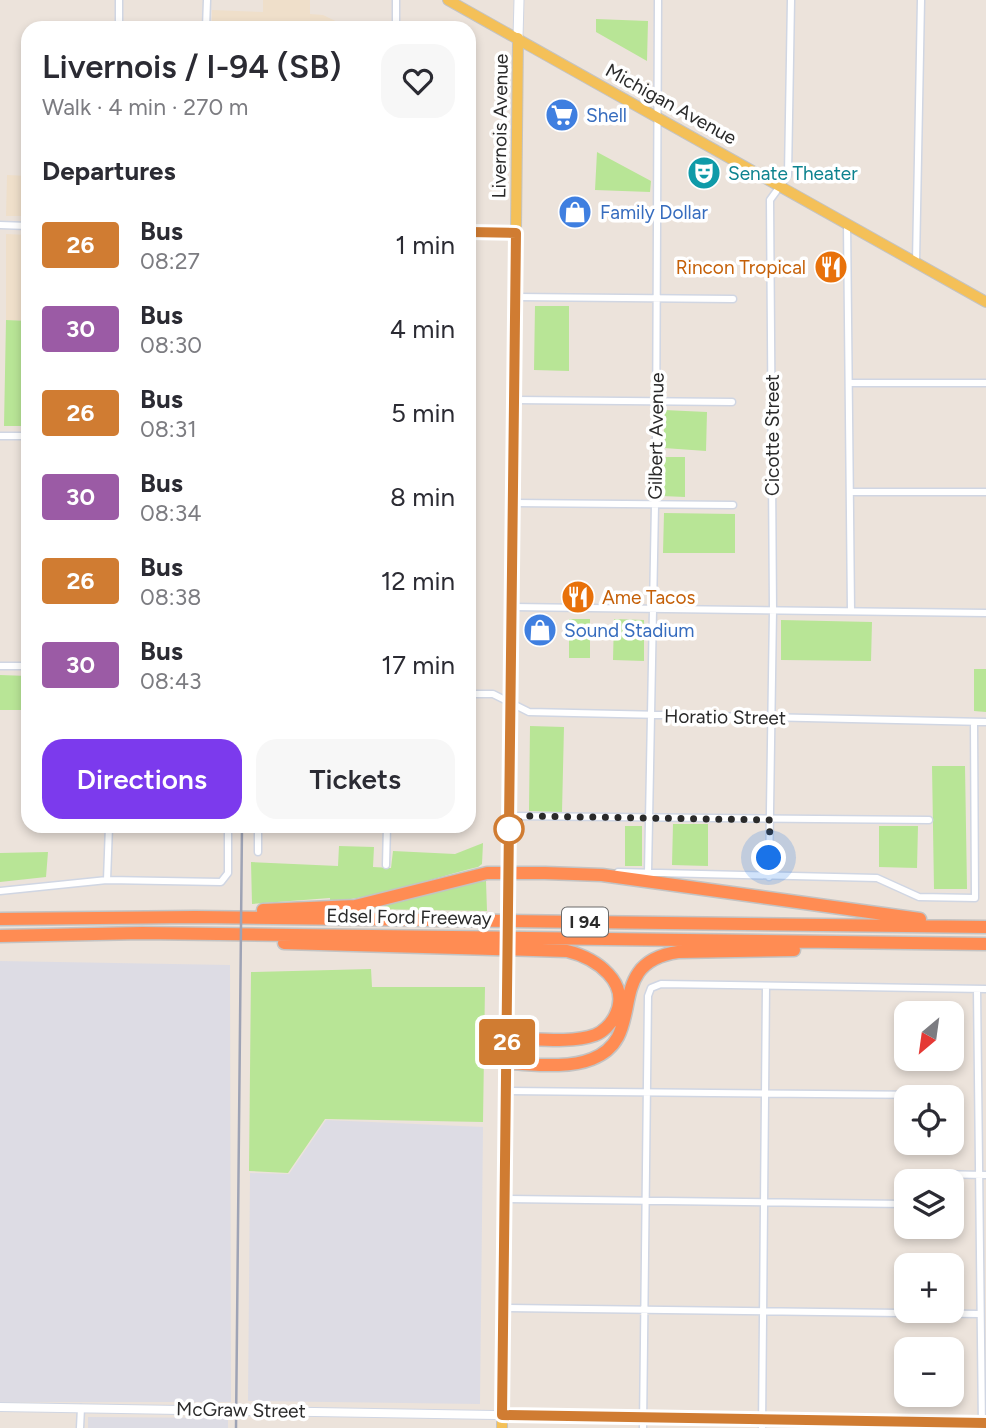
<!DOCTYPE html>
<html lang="en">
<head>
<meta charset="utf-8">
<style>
	:root { --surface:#fff; --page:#f7f7f7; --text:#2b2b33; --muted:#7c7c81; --accent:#7c3aed }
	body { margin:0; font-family:Figtree,sans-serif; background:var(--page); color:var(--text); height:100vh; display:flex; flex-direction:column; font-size:26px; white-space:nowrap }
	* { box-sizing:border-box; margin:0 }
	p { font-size:23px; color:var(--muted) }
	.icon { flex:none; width:38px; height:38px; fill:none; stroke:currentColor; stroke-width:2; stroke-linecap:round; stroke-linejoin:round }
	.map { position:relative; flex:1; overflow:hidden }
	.drawer { position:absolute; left:21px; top:21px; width:455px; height:812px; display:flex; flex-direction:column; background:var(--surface); border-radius:21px; box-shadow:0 4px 10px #0003 }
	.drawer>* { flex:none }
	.badge { padding:0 14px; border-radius:5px; font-size:24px; line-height:46px }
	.needle { width:46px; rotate:209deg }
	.controls { position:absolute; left:894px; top:1001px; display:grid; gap:14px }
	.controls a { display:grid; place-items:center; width:70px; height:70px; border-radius:14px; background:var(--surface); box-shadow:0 4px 10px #0003; font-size:35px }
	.you { position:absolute; width:35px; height:35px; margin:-18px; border:5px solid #fff; border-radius:50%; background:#1a73e8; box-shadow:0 0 0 10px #1a73e833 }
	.map>.badge { position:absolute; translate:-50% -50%; box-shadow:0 0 0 4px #fff }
	h2 { padding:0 21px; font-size:26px; line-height:63px }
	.round { display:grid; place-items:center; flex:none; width:74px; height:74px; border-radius:21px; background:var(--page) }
	.head { display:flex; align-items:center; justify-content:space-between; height:119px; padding:0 21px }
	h1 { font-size:33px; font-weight:600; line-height:52px }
	.action { display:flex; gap:14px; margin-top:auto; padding:14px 21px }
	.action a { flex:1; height:80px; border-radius:21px; background:var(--accent); color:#fff; font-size:28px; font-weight:600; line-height:80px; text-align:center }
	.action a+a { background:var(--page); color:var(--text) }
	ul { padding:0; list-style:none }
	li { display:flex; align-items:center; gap:21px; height:84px; padding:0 21px }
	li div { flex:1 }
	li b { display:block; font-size:26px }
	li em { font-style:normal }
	li .badge { min-width:77px; font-weight:700; text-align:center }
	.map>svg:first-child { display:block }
	.industrial { fill:#dddce4 }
	.education { fill:#efdfca }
	.green { fill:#b8e596 }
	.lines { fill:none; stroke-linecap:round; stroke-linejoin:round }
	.minor-casing { stroke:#d0d6e3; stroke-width:9 }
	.tertiary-casing { stroke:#d0d6e3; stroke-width:10 }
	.secondary-casing { stroke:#d0d6e3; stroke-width:11 }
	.primary-casing { stroke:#c3c3c3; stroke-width:12 }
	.motorway-casing { stroke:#c3c3c3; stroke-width:15 }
	.minor { stroke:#fff; stroke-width:6 }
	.tertiary { stroke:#fff; stroke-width:8 }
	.secondary { stroke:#fff; stroke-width:9 }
	.primary { stroke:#f4c058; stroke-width:10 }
	.motorway { stroke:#ff8c53; stroke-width:12 }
	.rail { stroke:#9ea3b5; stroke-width:2.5 }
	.primary-bridge-casing { stroke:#c3c3c3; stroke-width:12; stroke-linecap:butt }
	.primary-bridge { stroke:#f4c058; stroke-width:10 }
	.line-casing { stroke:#fff; stroke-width:16 }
	.line { stroke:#d07c32; stroke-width:10 }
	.walk { stroke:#2a2a2a; stroke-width:7; stroke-dasharray:0 12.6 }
	.stop-dot { fill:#fff; stroke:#d07c32; stroke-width:3.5 }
	.labels { text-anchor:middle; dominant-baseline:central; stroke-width:7; stroke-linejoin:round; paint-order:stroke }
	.shield { fill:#fff; stroke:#6a6a6a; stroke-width:2 }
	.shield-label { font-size:18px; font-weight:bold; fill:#2a2a2a }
	.street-label { font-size:19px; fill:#2a2a2a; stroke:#fff }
	.shop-label { font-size:19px; fill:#366cbe; stroke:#fff; text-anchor:start }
	.culture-label { font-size:19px; fill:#0d838f; stroke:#fff; text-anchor:start }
	.food-label { font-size:19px; fill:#c56008; stroke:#fff; text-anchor:end }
</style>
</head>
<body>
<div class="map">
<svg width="986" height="1428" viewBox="0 0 986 1428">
	<rect width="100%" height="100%" fill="#ece3db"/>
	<path class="industrial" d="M 0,961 L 230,965 L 231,1402 L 0,1402 Z
		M 326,1120 L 483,1127 L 480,1404 L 248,1401 L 250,1173 L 289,1174 Z
		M 88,1417 L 228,1418 L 228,1428 L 88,1428 Z"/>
	<path class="education" d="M 263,0 L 310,0 L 310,14 L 323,15 L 350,28 L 212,28 L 212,10 L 263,12 Z
		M 7,175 L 28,176 L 28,216 L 6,216 Z
		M 6,234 L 28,235 L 28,321 L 6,320 Z"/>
	<path class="green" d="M 596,19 L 648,21 L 647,61 L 596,32 Z
		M 597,152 L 651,181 L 650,192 L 595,190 Z
		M 535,306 L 569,306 L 569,371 L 534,370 Z
		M 6,320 L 28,321 L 28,426 L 4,426 Z
		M 664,410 L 707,412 L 706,451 L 664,448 Z
		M 663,457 L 685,457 L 685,497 L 662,496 Z
		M 664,513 L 735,514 L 735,553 L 663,553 Z
		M 569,619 L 590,619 L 590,658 L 569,658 Z
		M 614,619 L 644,620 L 644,661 L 613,660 Z
		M 781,620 L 872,622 L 871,661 L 781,660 Z
		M 974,669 L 986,669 L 986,712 L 974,711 Z
		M 0,675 L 28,676 L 28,710 L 0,710 Z
		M 530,726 L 564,727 L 562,812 L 529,811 Z
		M 932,766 L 965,766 L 967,889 L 934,889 Z
		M 673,824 L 708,824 L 708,866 L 672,865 Z
		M 625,826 L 642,826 L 642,866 L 625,866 Z
		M 879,826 L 918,826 L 917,868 L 879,867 Z
		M 483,843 L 482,864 L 478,867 C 428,879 382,898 330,901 L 330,898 L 252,904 L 251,862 L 338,866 L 339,846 L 374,847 L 373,867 L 391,868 L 393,851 L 455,854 Z
		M 48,852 L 46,877 L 0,882 L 0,853 Z
		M 486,881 L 487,911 L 368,909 L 449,886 Z
		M 371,969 L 372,987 L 485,987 L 483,1122 L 325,1119 L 288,1173 L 249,1171 L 251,972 Z"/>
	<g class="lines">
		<defs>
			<path id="minor" d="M 119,28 L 119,0
				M 206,28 L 207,0
				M 396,28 L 396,0
				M 847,223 L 851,611
				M 0,225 L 28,226
				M 469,232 L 516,233
				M 916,263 L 921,0
				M 516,297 L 733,299
				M 849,383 L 986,383
				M 515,400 L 732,402
				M 0,436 L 28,436
				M 850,492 L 986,492
				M 515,503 L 733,505
				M 512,607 L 986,613
				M 0,666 L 28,666
				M 469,694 L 493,694 L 529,712 L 986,722
				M 510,816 L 929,820
				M 258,852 L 258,826
				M 386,865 L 387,826
				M 618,872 L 877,878 L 919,897 L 975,898 L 974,722
				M 648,873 L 656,452 L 658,0
				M 769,877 L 773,610 L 770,200 L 788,175 L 791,0
				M 107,880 L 109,826
				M 0,891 L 107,880 L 221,882 L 228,873 L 228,826
				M 977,989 L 982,1428
				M 506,1091 L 931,1095
				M 932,1174 L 986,1175
				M 505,1199 L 906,1204
				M 504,1308 L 980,1314
				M 80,1428 L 81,1408
				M 643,1428 L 648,996 L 651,988 L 661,984 L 986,989
				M 762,1428 L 766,986"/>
			<path id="tertiary" d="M 0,1407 L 986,1423"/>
			<path id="secondary" d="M 518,38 L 519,0"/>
			<path id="primary" d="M 448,0 L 986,302
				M 509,907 L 518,38
				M 502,1428 L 508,966"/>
			<path id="motorway" d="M 263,910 L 355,906 L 487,873 L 545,873 L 602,875 L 920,919
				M 0,919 L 195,917 L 986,927
				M 0,936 L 142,933 L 986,944
				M 284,943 L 567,951 C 596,958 632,983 615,1016 C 611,1024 603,1032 595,1035 C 570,1044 533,1038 507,1038
				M 507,1063 C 533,1064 567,1069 592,1059 C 650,1037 601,963 678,952 L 794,950"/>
		</defs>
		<use href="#minor" class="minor-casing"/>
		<use href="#tertiary" class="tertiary-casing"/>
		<use href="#secondary" class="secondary-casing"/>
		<use href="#primary" class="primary-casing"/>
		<use href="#motorway" class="motorway-casing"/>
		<use href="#minor" class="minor"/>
		<use href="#tertiary" class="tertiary"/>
		<use href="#secondary" class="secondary"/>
		<use href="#primary" class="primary"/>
		<use href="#motorway" class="motorway"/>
		<path class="rail" d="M 236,1428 L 242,826"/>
		<defs>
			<path id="primary-bridge" d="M 508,966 L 509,907"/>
		</defs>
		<use href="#primary-bridge" class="primary-bridge-casing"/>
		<use href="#primary-bridge" class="primary-bridge"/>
	</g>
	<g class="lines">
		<defs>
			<path id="line" d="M 469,232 L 516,233 L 502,1415 L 986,1423"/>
		</defs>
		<use href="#line" class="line-casing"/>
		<use href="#line" class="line"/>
		<path class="walk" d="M 509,829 L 526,816 L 770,820 L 769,858"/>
	</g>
	<defs>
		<symbol id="supermarket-disc" viewBox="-11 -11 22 22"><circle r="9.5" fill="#3f7fe0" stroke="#fff"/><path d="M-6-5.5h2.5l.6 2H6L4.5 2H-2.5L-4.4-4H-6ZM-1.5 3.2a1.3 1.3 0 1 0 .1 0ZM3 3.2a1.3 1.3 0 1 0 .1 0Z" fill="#fff"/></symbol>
		<symbol id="theatre-disc" viewBox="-11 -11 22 22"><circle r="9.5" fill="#0f9aa8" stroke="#fff"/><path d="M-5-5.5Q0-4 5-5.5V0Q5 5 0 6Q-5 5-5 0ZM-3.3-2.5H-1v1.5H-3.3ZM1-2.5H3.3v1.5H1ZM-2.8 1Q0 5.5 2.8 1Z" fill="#fff"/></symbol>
		<symbol id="shop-disc" viewBox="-11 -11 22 22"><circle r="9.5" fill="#3f7fe0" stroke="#fff"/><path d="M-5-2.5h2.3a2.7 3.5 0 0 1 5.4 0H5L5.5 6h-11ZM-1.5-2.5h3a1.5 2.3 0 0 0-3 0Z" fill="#fff"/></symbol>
		<symbol id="restaurant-disc" viewBox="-11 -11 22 22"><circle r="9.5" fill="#e8710a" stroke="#fff"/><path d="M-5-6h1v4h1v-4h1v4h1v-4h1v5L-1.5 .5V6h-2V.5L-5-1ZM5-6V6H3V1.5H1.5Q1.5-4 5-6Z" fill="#fff"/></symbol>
	</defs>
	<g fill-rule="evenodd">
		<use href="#supermarket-disc" x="543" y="96" width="38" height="38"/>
		<use href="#theatre-disc" x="685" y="154" width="38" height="38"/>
		<use href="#shop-disc" x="556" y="193" width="38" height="38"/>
		<use href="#restaurant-disc" x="812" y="248" width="38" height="38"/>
		<use href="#restaurant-disc" x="559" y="578" width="38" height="38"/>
		<use href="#shop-disc" x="521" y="611" width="38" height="38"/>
	</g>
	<circle class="stop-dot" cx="509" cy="829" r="14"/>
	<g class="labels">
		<rect class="shield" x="562" y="907.5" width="46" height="29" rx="5"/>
		<g class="shield-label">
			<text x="585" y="922">I 94</text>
		</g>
		<g class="street-label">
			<text transform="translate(671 104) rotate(29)">Michigan Avenue</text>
			<text transform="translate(500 126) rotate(-89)">Livernois Avenue</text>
			<text transform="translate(772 435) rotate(-90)">Cicotte Street</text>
			<text transform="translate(656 436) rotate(-89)">Gilbert Avenue</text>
			<text transform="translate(725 717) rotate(1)">Horatio Street</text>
			<text transform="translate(409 917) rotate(1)">Edsel Ford Freeway</text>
			<text transform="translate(241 1410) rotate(1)">McGraw Street</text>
		</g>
		<g class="shop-label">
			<text x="586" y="115">Shell</text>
			<text x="600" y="212">Family Dollar</text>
			<text x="564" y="630">Sound Stadium</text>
		</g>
		<g class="culture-label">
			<text x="728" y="173">Senate Theater</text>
		</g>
		<g class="food-label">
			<text x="806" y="267">Rincon Tropical</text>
			<text x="602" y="597" text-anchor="start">Ame Tacos</text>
		</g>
	</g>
</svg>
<div class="controls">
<a><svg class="needle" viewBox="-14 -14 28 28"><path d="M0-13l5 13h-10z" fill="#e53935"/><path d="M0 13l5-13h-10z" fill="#7c7c81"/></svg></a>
<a><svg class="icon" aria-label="locate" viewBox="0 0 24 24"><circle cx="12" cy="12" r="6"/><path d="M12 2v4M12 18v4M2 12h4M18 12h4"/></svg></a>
<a><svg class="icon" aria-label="layers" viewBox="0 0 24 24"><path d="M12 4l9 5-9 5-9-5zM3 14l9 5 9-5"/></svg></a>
<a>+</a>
<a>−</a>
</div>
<div class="you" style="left:769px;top:858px"></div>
<b class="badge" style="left:507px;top:1042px;background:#d07c32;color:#fff">26</b>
<section class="drawer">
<div class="head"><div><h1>Livernois / I-94 (SB)</h1><p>Walk · 4 min · 270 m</p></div><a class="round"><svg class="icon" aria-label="heart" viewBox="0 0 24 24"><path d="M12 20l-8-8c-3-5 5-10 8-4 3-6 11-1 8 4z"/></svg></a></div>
<h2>Departures</h2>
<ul>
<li><span class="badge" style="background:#d07c32;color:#fff">26</span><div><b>Bus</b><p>08:27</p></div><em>1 min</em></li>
<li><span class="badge" style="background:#9b5ba5;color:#fff">30</span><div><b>Bus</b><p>08:30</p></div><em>4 min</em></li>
<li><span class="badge" style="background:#d07c32;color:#fff">26</span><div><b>Bus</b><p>08:31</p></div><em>5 min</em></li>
<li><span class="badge" style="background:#9b5ba5;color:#fff">30</span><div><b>Bus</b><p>08:34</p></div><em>8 min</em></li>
<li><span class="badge" style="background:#d07c32;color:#fff">26</span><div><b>Bus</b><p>08:38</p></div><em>12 min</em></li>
<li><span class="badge" style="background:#9b5ba5;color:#fff">30</span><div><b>Bus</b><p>08:43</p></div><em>17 min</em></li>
</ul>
<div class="action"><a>Directions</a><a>Tickets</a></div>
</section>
</div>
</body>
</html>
